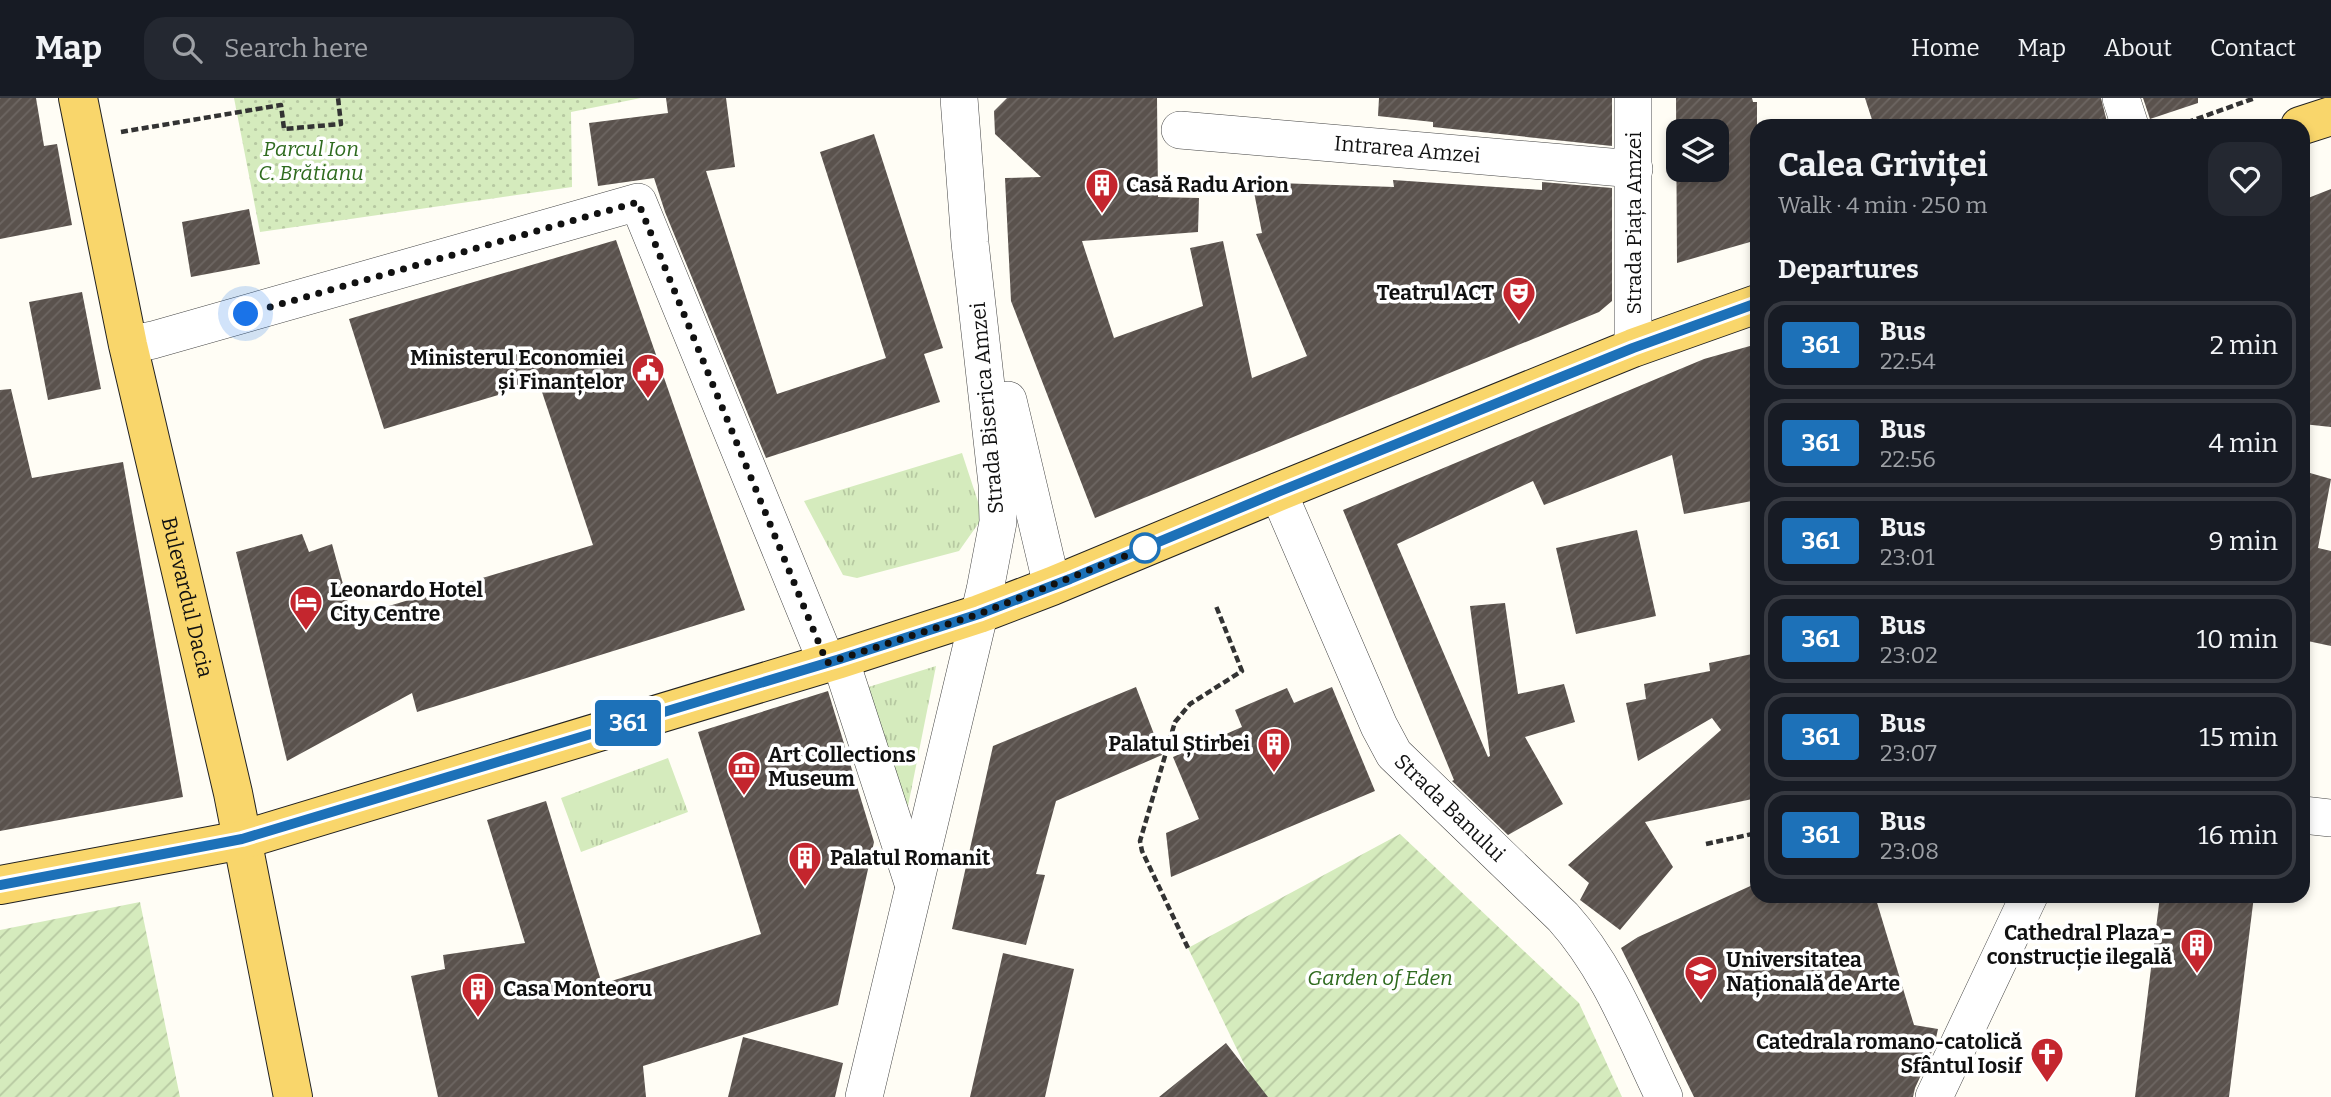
<!DOCTYPE html>
<html lang="en">
<head>
<meta charset="utf-8">
<style>
	:root { --surface:#171b24; --page:#242831; --text:#f1f3f6; --muted:#9ea1a6; --line:#363941 }
	body { margin:0; font-family:Bitter,serif; background:var(--page); color:var(--text); height:100vh; display:flex; flex-direction:column; font-size:26px; white-space:nowrap }
	* { box-sizing:border-box; margin:0 }
	p { font-size:23px; color:var(--muted) }
	.icon { flex:none; width:38px; height:38px; fill:none; stroke:currentColor; stroke-width:2; stroke-linecap:round; stroke-linejoin:round }
	.map { position:relative; flex:1; overflow:hidden }
	.side { position:absolute; left:1750px; top:21px; width:560px; height:784px; display:flex; flex-direction:column; background:var(--surface); border-radius:21px; box-shadow:0 4px 10px #0003 }
	.side>* { flex:none }
	.badge { padding:0 14px; border-radius:5px; font-size:24px; line-height:46px }
	.buttons { position:absolute; left:1666px; top:21px; display:grid; gap:14px }
	.buttons a { display:grid; place-items:center; width:63px; height:63px; border-radius:14px; background:var(--surface); box-shadow:0 4px 10px #0003; font-size:35px }
	.you { position:absolute; width:35px; height:35px; margin:-18px; border:5px solid #fff; border-radius:50%; background:#1a73e8; box-shadow:0 0 0 10px #1a73e833 }
	.map>.badge { position:absolute; translate:-50% -50%; box-shadow:0 0 0 4px #fff }
	h2 { padding:0 28px; font-size:26px; line-height:63px }
	.round { display:grid; place-items:center; flex:none; width:74px; height:74px; border-radius:21px; background:var(--page) }
	.overview { display:flex; align-items:center; justify-content:space-between; height:119px; padding:0 28px }
	h1 { font-size:33px; font-weight:700; line-height:52px }
	ul { padding:0; list-style:none }
	li { display:flex; align-items:center; gap:21px; height:88px; margin:0 14px 10px; padding:0 14px; border:4px solid var(--line); border-radius:21px }
	li div { flex:1 }
	li b { display:block; font-size:26px }
	li em { font-style:normal }
	li .badge { min-width:77px; font-weight:700; text-align:center }
	header { display:flex; align-items:center; gap:42px; box-sizing:border-box; height:98px; padding:0 35px; background:var(--surface); border-bottom:2px solid var(--line) }
	header strong { font-size:33px }
	nav { display:flex; gap:38px; margin-inline-start:auto; font-size:24px }
	.search { width:490px; height:63px; background:var(--page); display:flex; align-items:center; gap:18px; box-sizing:border-box; padding:0 24px; border-radius:21px; color:var(--muted); font-size:26px }
	.map>svg:first-child { display:block }
	.grass { fill:url(#grass-tufts) }
	.park { fill:url(#park-dots) }
	.garden { fill:url(#garden-furrows) }
	.building { fill:url(#building-hatch); fill-rule:evenodd }
	.lines { fill:none; stroke-linecap:round; stroke-linejoin:round }
	.minor-casing { stroke:#444; stroke-width:38 }
	.major-casing { stroke:#222; stroke-width:40 }
	.path { stroke:#333; stroke-width:4.5; stroke-dasharray:7 3.5; stroke-linecap:butt }
	.minor { stroke:#fff; stroke-width:37 }
	.major { stroke:#f9d66b; stroke-width:38 }
	.line-casing { stroke:#fff; stroke-width:16 }
	.line { stroke:#1d71b8; stroke-width:10 }
	.walk { stroke:#111; stroke-width:7; stroke-dasharray:0 12.6 }
	.stop-dot { fill:#fff; stroke:#1d71b8; stroke-width:3.5 }
	.labels { text-anchor:middle; dominant-baseline:central; stroke-width:7; stroke-linejoin:round; paint-order:stroke }
	.park-label { font-size:21px; font-style:italic; fill:#2f6b1f; stroke:#fff }
	.street-label { font-size:21px; fill:#111; stroke:#fff }
	.poi-label { font-size:21px; font-weight:bold; fill:#111; stroke:#fff; text-anchor:start }
</style>
</head>
<body>
<header>
<strong>Map</strong>
<div class="search"><svg class="icon" aria-label="search" viewBox="0 0 24 24"><circle cx="10" cy="10" r="6"/><path d="M15 15l6 6"/></svg>Search here</div>
<nav><a>Home</a><a>Map</a><a>About</a><a>Contact</a></nav>
</header>
<div class="map">
<svg width="2331" height="999" viewBox="0 0 2331 999">
	<defs>
		<pattern id="grass-tufts" width="24" height="20" patternUnits="userSpaceOnUse" patternTransform="scale(1.75)"><rect width="24" height="20" fill="#d5ebbd"/><path d="M3 7l-1-3M5 7V3M7 7l1-3M15 17l-1-3M17 17v-4M19 17l1-3" fill="none" stroke="#b6c8a1"/></pattern>
		<pattern id="park-dots" width="8" height="8" patternUnits="userSpaceOnUse" patternTransform="scale(1.75)"><rect width="8" height="8" fill="#d5ebbd"/><path d="M2 2h.1M6 6h.1" fill="none" stroke="#b6c8a1" stroke-width="1.8" stroke-linecap="round"/></pattern>
		<pattern id="garden-furrows" width="10" height="10" patternUnits="userSpaceOnUse" patternTransform="scale(1.75)"><rect width="10" height="10" fill="#d5ebbd"/><path d="M-1 1l2-2M0 10L10 0M9 11l2-2" fill="none" stroke="#b6c8a1"/></pattern>
		<pattern id="building-hatch" width="6" height="6" patternUnits="userSpaceOnUse" patternTransform="scale(1.75)"><rect width="6" height="6" fill="#5a524d"/><path d="M-1 1l2-2M0 6l6-6M5 7l2-2" fill="none" stroke="#6d6662"/></pattern>
	</defs>
	<rect width="100%" height="100%" fill="#fffdf5"/>
	<path class="grass" d="M 962,355 L 983,419 L 959,453 L 857,480 L 843,477 L 804,403 Z
		M 936,568 L 904,728 L 862,591 Z
		M 668,660 L 688,714 L 581,754 L 561,700 Z"/>
	<path class="park" d="M 234,0 L 641,0 L 571,14 L 572,89 L 260,134 Z"/>
	<path class="garden" d="M 1400,736 L 1579,905 L 1622,999 L 1260,999 L 1188,850 Z
		M 140,804 L 180,999 L 0,999 L 0,832 Z"/>
	<path class="building" d="M 0,0 L 36,0 L 44,48 L 57,46 L 72,127 L 0,141 Z
		M 666,0 L 726,0 L 735,69 L 706,73 L 777,296 L 886,260 L 820,54 L 874,36 L 943,250 L 924,256 L 940,304 L 766,360 L 665,114 L 654,80 L 598,88 L 589,25 L 668,15 Z
		M 1007,0 L 1157,0 L 1158,99 L 1199,100 L 1198,134 L 1082,143 L 1114,240 L 1203,208 L 1190,150 L 1223,143 L 1252,280 L 1307,258 L 1256,136 L 1262,135 L 1252,84 L 1394,89 L 1393,82 L 1542,92 L 1542,84 L 1612,90 L 1612,203 L 1599,214 L 1095,420 L 1011,203 L 1005,80 L 1041,79 L 995,36 L 994,13 Z
		M 1379,0 L 1612,0 L 1612,48 L 1433,29 L 1433,24 L 1378,18 Z
		M 1676,0 L 1752,0 L 1753,4 L 1757,4 L 1757,142 L 1677,165 ZM 1678,33 L 1717,33 L 1717,72 L 1678,72 Z
		M 1865,0 L 2101,0 L 2108,28 L 1874,28 Z
		M 2143,0 L 2198,0 L 2198,5 L 2150,21 Z
		M 2331,91 L 2331,329 L 2303,326 L 2303,102 Z
		M 249,111 L 260,166 L 191,179 L 182,124 Z
		M 616,142 L 745,512 L 417,614 L 412,595 L 287,663 L 236,454 L 302,436 L 309,454 L 332,446 L 352,519 L 593,447 L 539,285 L 384,331 L 349,221 Z
		M 82,194 L 101,291 L 48,302 L 29,204 Z
		M 1757,246 L 1757,402 L 1684,416 L 1672,357 L 1544,407 L 1533,383 L 1397,446 L 1488,659 L 1490,658 L 1470,508 L 1505,505 L 1518,596 L 1564,586 L 1575,624 L 1525,639 L 1563,706 L 1508,737 L 1452,683 L 1454,682 L 1343,412 L 1704,261 Z
		M 11,291 L 32,380 L 123,364 L 183,699 L 0,733 L 0,292 Z
		M 2303,373 L 2331,381 L 2318,450 L 2331,453 L 2331,548 L 2303,542 Z
		M 1637,432 L 1656,518 L 1576,536 L 1556,450 Z
		M 1757,555 L 1757,700 L 1645,724 L 1673,769 L 1620,832 L 1580,802 L 1589,785 L 1568,767 L 1721,632 L 1712,620 L 1638,663 L 1626,605 L 1646,601 L 1644,586 L 1710,573 L 1709,565 Z
		M 1136,589 L 1162,657 L 1056,703 L 1036,776 L 1045,777 L 1026,847 L 952,831 L 993,648 Z
		M 1332,589 L 1375,693 L 1171,779 L 1166,735 L 1199,721 L 1173,659 L 1242,629 L 1235,612 L 1287,590 L 1294,605 Z
		M 828,593 L 874,744 L 838,907 L 643,968 L 646,999 L 438,999 L 411,878 L 445,871 L 443,857 L 525,845 L 487,722 L 546,703 L 602,886 L 761,836 L 698,634 Z
		M 1757,785 L 1757,798 L 1875,798 L 1914,927 L 1938,931 L 1934,949 L 1915,990 L 1913,999 L 1694,999 L 1621,850 L 1638,839 Z
		M 2160,798 L 2254,798 L 2229,999 L 2135,999 Z
		M 1003,855 L 1074,871 L 1045,999 L 970,999 Z
		M 743,939 L 843,965 L 835,999 L 728,999 Z
		M 1226,945 L 1268,999 L 1159,999 Z"/>
	<g class="lines">
		<defs>
			<g id="minor">
				<path d="M 2121,0 L 2130,28"/>
				<path id="s1" d="M 1180,32 L 1634,71"/>
				<path d="M 128,247 L 153,242 L 638,104 L 827,565"/>
				<path d="M 1633,250 L 1633,0"/>
				<path d="M 1008,302 L 1052,488"/>
				<path id="s2" d="M 1278,394 L 1379,628 L 1394,656 L 1563,819 C 1609,870 1634,937 1664,999"/>
				<path d="M 840,561 L 914,788"/>
				<path d="M 2303,717 L 2331,720"/>
				<path d="M 864,999 L 985,492 L 998,424 L 997,386 L 970,145 L 959,0"/>
				<path d="M 1934,999 L 2029,798"/>
			</g>
			<g id="major">
				<path id="s3" d="M 78,0 L 128,247 L 233,695 L 293,999"/>
				<path d="M 2300,28 L 2331,18"/>
				<path d="M 0,787 L 242,742 L 840,561 L 979,516 L 1052,488 L 1278,394 L 1633,250 L 1757,206"/>
			</g>
		</defs>
		<use href="#minor" class="minor-casing"/>
		<use href="#major" class="major-casing"/>
		<path class="path" d="M 2177,28 L 2255,0
			M 121,34 L 281,7 L 284,31 L 341,26 L 338,0
			M 1706,746 L 1757,735
			M 1188,850 L 1142,753 L 1140,743 L 1175,624 L 1190,606 L 1242,573 L 1216,508"/>
		<use href="#minor" class="minor"/>
		<use href="#major" class="major"/>
	</g>
	<g class="lines">
		<defs>
			<path id="line" d="M 0,787 L 242,741 L 840,561 L 979,516 L 1070,481 L 1278,394 L 1633,250 L 1757,205"/>
		</defs>
		<use href="#line" class="line-casing"/>
		<use href="#line" class="line"/>
		<path class="walk" d="M 246,216 L 638,104 L 827,565 L 979,516 L 1150,448 L 1145,450"/>
	</g>
	<defs>
		<symbol id="building-pin" viewBox="-11 -11 22 30"><path d="M0 17L-7.5 6A9.5 9.5 0 1 1 7.5 6Z" fill="#c4262e" stroke="#fff"/><path d="M-4-6H4V6H1V3H-1V6H-4ZM-2.5-4.3h1.7v1.8h-1.7ZM.8-4.3h1.7v1.8H.8ZM-2.5-1h1.7V.8h-1.7ZM.8-1h1.7V.8H.8Z" fill="#fff"/></symbol>
		<symbol id="theatre-pin" viewBox="-11 -11 22 30"><path d="M0 17L-7.5 6A9.5 9.5 0 1 1 7.5 6Z" fill="#c4262e" stroke="#fff"/><path d="M-5-5.5Q0-4 5-5.5V0Q5 5 0 6Q-5 5-5 0ZM-3.3-2.5H-1v1.5H-3.3ZM1-2.5H3.3v1.5H1ZM-2.8 1Q0 5.5 2.8 1Z" fill="#fff"/></symbol>
		<symbol id="civic-pin" viewBox="-11 -11 22 30"><path d="M0 17L-7.5 6A9.5 9.5 0 1 1 7.5 6Z" fill="#c4262e" stroke="#fff"/><path d="M-.6-6.5H3V-4.5H.6V-3L4-1V1h2V6H-6V1h2V-1L-.6-3ZM-1.2 2.5V6h2.4V2.5Z" fill="#fff"/></symbol>
		<symbol id="hotel-pin" viewBox="-11 -11 22 30"><path d="M0 17L-7.5 6A9.5 9.5 0 1 1 7.5 6Z" fill="#c4262e" stroke="#fff"/><path d="M-6-4.5h1.5V1H6V5H4.5V3h-9V5H-6ZM-4 0a1.8 1.8 0 1 1 3.6 0ZM.5 0V-2.5h3Q6-2.5 6 0Z" fill="#fff"/></symbol>
		<symbol id="museum-pin" viewBox="-11 -11 22 30"><path d="M0 17L-7.5 6A9.5 9.5 0 1 1 7.5 6Z" fill="#c4262e" stroke="#fff"/><path d="M0-6L6-3V-2H-6V-3ZM-5-1h2V3h-2ZM-1-1h2V3h-2ZM3-1h2V3H3ZM-6 4H6V6H-6Z" fill="#fff"/></symbol>
		<symbol id="university-pin" viewBox="-11 -11 22 30"><path d="M0 17L-7.5 6A9.5 9.5 0 1 1 7.5 6Z" fill="#c4262e" stroke="#fff"/><path d="M0-5L7-2L0 1L-7-2ZM-4 1L0 2.5L4 1V4Q0 6-4 4Z" fill="#fff"/></symbol>
		<symbol id="church-pin" viewBox="-11 -11 22 30"><path d="M0 17L-7.5 6A9.5 9.5 0 1 1 7.5 6Z" fill="#c4262e" stroke="#fff"/><path d="M-1.2-6h2.4v3.5h3.3v2.4h-3.3V6h-2.4V-.1h-3.3v-2.4h3.3Z" fill="#fff"/></symbol>
	</defs>
	<g fill-rule="evenodd">
		<use href="#building-pin" x="1083" y="68" width="38" height="52"/>
		<use href="#theatre-pin" x="1500" y="176" width="38" height="52"/>
		<use href="#civic-pin" x="629" y="253" width="38" height="52"/>
		<use href="#hotel-pin" x="287" y="485" width="38" height="52"/>
		<use href="#building-pin" x="1255" y="627" width="38" height="52"/>
		<use href="#museum-pin" x="725" y="650" width="38" height="52"/>
		<use href="#building-pin" x="786" y="741" width="38" height="52"/>
		<use href="#building-pin" x="2178" y="828" width="38" height="52"/>
		<use href="#university-pin" x="1682" y="855" width="38" height="52"/>
		<use href="#building-pin" x="459" y="872" width="38" height="52"/>
		<use href="#church-pin" x="2028" y="937" width="38" height="52"/>
	</g>
	<circle class="stop-dot" cx="1145" cy="450" r="14"/>
	<g class="labels">
		<g class="park-label">
			<text x="311" y="51">Parcul Ion<tspan x="311" dy="24">C. Brătianu</tspan></text>
			<text x="1380" y="880">Garden of Eden</text>
		</g>
		<g class="street-label">
			<text stroke="none"><textPath href="#s1" startOffset="228">Intrarea Amzei</textPath></text>
			<text transform="translate(1634 125) rotate(-90)">Strada Piața Amzei</text>
			<text transform="translate(987 310) rotate(-95)">Strada Biserica Amzei</text>
			<text stroke="none"><textPath href="#s3" startOffset="511">Bulevardul Dacia</textPath></text>
			<text stroke="none"><textPath href="#s2" startOffset="364">Strada Banului</textPath></text>
		</g>
		<g class="poi-label">
			<text x="1126" y="87">Casă Radu Arion</text>
			<text x="1494" y="195" text-anchor="end">Teatrul ACT</text>
			<text x="624" y="260" text-anchor="end">Ministerul Economiei<tspan x="624" dy="24">și Finanțelor</tspan></text>
			<text x="330" y="492">Leonardo Hotel<tspan x="330" dy="24">City Centre</tspan></text>
			<text x="1250" y="646" text-anchor="end">Palatul Știrbei</text>
			<text x="768" y="657">Art Collections<tspan x="768" dy="24">Museum</tspan></text>
			<text x="830" y="760">Palatul Romanit</text>
			<text x="2172" y="835" text-anchor="end">Cathedral Plaza -<tspan x="2172" dy="24">construcție ilegală</tspan></text>
			<text x="1726" y="862">Universitatea<tspan x="1726" dy="24">Națională de Arte</tspan></text>
			<text x="503" y="891">Casa Monteoru</text>
			<text x="2022" y="944" text-anchor="end">Catedrala romano-catolică<tspan x="2022" dy="24">Sfântul Iosif</tspan></text>
		</g>
	</g>
</svg>
<div class="buttons">
<a><svg class="icon" aria-label="layers" viewBox="0 0 24 24"><path d="M12 4l9 5-9 5-9-5zM3 14l9 5 9-5"/></svg></a>
</div>
<div class="you" style="left:246px;top:216px"></div>
<b class="badge" style="left:628px;top:625px;background:#1d71b8;color:#fff">361</b>
<section class="side">
<div class="overview"><div><h1>Calea Griviței</h1><p>Walk · 4 min · 250 m</p></div><a class="round"><svg class="icon" aria-label="heart" viewBox="0 0 24 24"><path d="M12 20l-8-8c-3-5 5-10 8-4 3-6 11-1 8 4z"/></svg></a></div>
<h2>Departures</h2>
<ul>
<li><span class="badge" style="background:#1d71b8;color:#fff">361</span><div><b>Bus</b><p>22:54</p></div><em>2 min</em></li>
<li><span class="badge" style="background:#1d71b8;color:#fff">361</span><div><b>Bus</b><p>22:56</p></div><em>4 min</em></li>
<li><span class="badge" style="background:#1d71b8;color:#fff">361</span><div><b>Bus</b><p>23:01</p></div><em>9 min</em></li>
<li><span class="badge" style="background:#1d71b8;color:#fff">361</span><div><b>Bus</b><p>23:02</p></div><em>10 min</em></li>
<li><span class="badge" style="background:#1d71b8;color:#fff">361</span><div><b>Bus</b><p>23:07</p></div><em>15 min</em></li>
<li><span class="badge" style="background:#1d71b8;color:#fff">361</span><div><b>Bus</b><p>23:08</p></div><em>16 min</em></li>
</ul>
</section>
</div>
</body>
</html>
